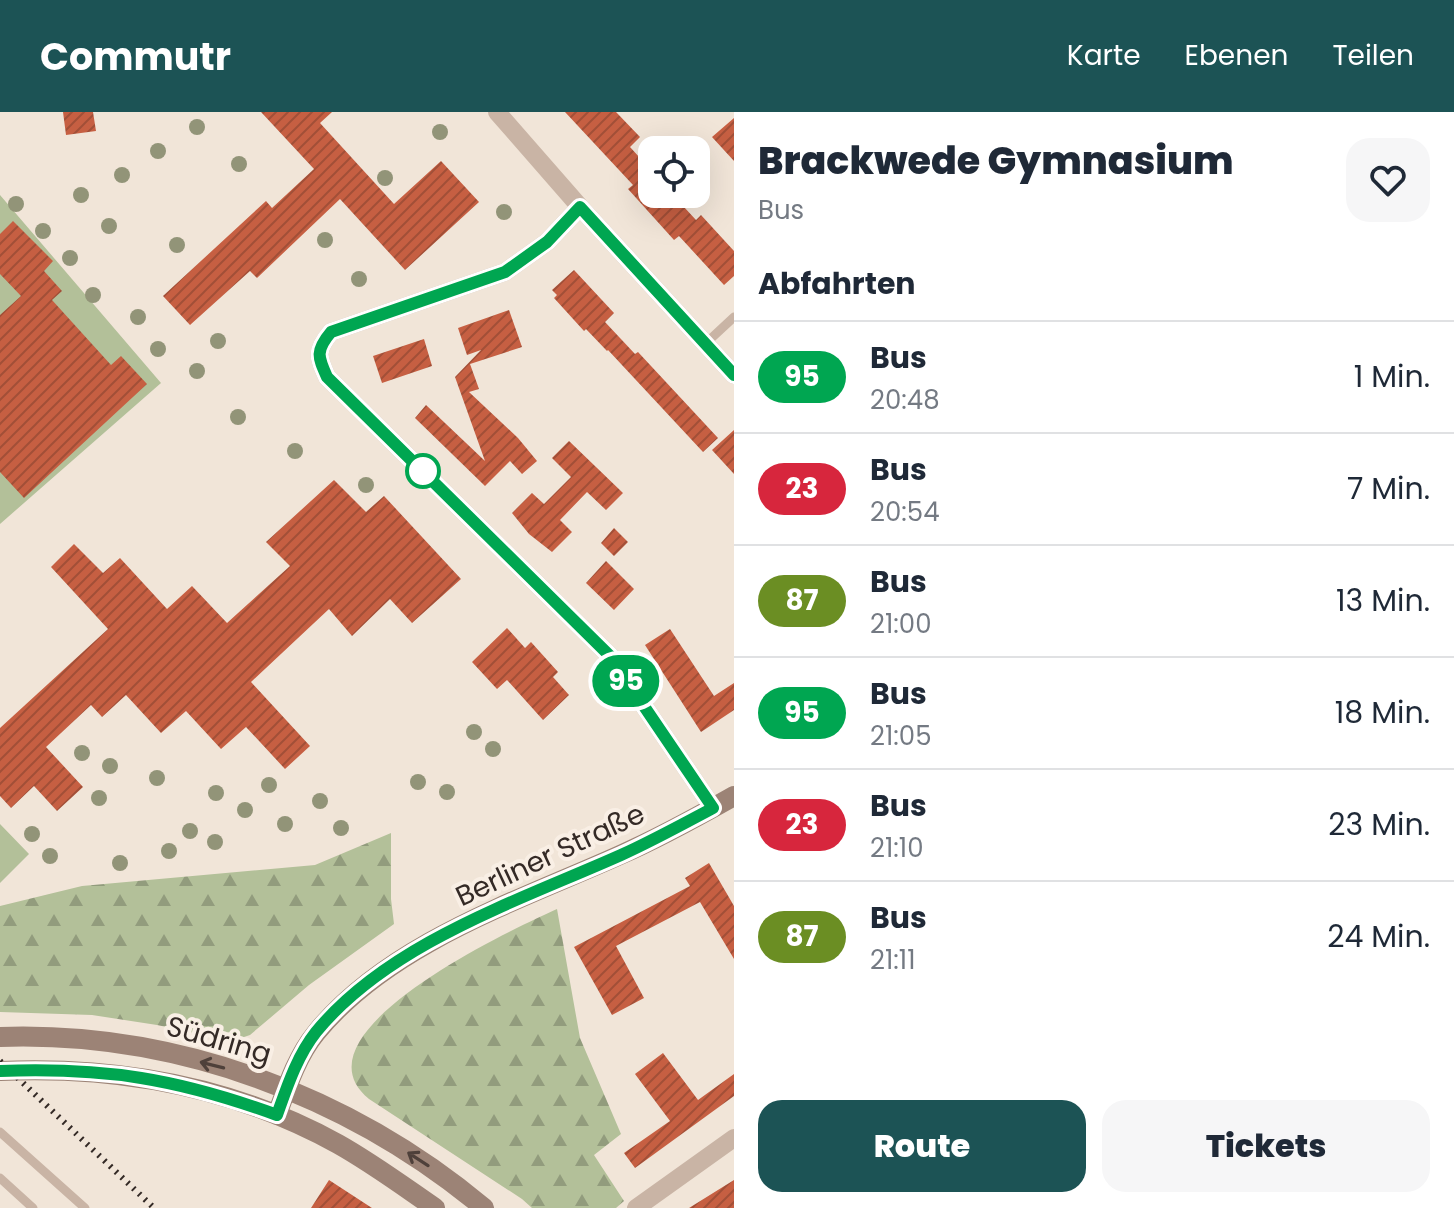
<!DOCTYPE html>
<html lang="de">
<head>
<meta charset="utf-8">
<style>
	:root { --surface:#fff; --page:#f6f6f7; --text:#1f2937; --muted:#747a83; --line:#e0e1e3; --accent:#1c5355 }
	body { margin:0; font-family:Poppins,sans-serif; background:var(--page); color:var(--text); height:100vh; display:flex; flex-direction:column; font-size:30px; white-space:nowrap }
	* { box-sizing:border-box; margin:0 }
	p { font-size:26px; color:var(--muted) }
	.icon { flex:none; width:44px; height:44px; fill:none; stroke:currentColor; stroke-width:2; stroke-linecap:round; stroke-linejoin:round }
	.map { position:relative; flex:1; overflow:hidden }
	.sheet { display:flex; flex-direction:column; background:var(--surface); width:720px }
	.sheet>* { flex:none }
	.badge { padding:0 16px; border-radius:26px; font-size:28px; line-height:52px }
	.tools { position:absolute; left:638px; top:24px; display:grid; gap:16px }
	.tools a { display:grid; place-items:center; width:72px; height:72px; border-radius:16px; background:var(--surface); box-shadow:0 8px 32px #0002; font-size:40px }
	.map>.badge { position:absolute; translate:-50% -50%; box-shadow:0 0 0 4px #fff }
	h2 { padding:0 24px; font-size:30px; line-height:72px }
	.round { display:grid; place-items:center; flex:none; width:84px; height:84px; border-radius:24px; background:var(--page) }
	.headline { display:flex; align-items:center; justify-content:space-between; height:136px; padding:0 24px }
	h1 { font-size:38px; font-weight:800; line-height:60px }
	.action { display:flex; gap:16px; margin-top:auto; padding:16px 24px }
	.action a { flex:1; height:92px; border-radius:24px; background:var(--accent); color:#fff; font-size:32px; font-weight:800; line-height:92px; text-align:center }
	.action a+a { background:var(--page); color:var(--text) }
	ul { padding:0; list-style:none }
	li { display:flex; align-items:center; gap:24px; height:112px; padding:0 24px; border-top:2px solid var(--line) }
	li div { flex:1 }
	li b { display:block; font-size:30px }
	li em { font-style:normal }
	li .badge { min-width:88px; font-weight:700; text-align:center }
	header { display:flex; align-items:center; gap:48px; box-sizing:border-box; height:112px; padding:0 40px; background:var(--accent); color:#fff }
	header strong { font-size:38px }
	nav { display:flex; gap:44px; margin-inline-start:auto; font-size:28px }
	main { display:flex; flex:1; min-height:0 }
	.map>svg:first-child { display:block }
	.grass { fill:#b3c099 }
	.forest { fill:url(#forest-firs) }
	.building { fill:url(#building-hatch) }
	.lines { fill:none; stroke-linecap:round; stroke-linejoin:round }
	.lane { stroke:#c9b4a5; stroke-width:9 }
	.street { stroke:#c9b4a5; stroke-width:18 }
	.secondary { stroke:#9c8376; stroke-width:20 }
	.rail { stroke:#342a26; stroke-width:6; stroke-dasharray:2 6; stroke-linecap:butt }
	.tree { fill:#929478 }
	.oneway { stroke:#4e403a }
	.line-casing { stroke:#fff; stroke-width:18 }
	.line { stroke:#00a651; stroke-width:12 }
	.stop-dot { fill:#fff; stroke:#00a651; stroke-width:4 }
	.labels { text-anchor:middle; dominant-baseline:central; stroke-width:8; stroke-linejoin:round; paint-order:stroke }
	.street-label { font-size:28px; fill:#342a26; stroke:#f9efe5 }
</style>
</head>
<body>
<header>
<strong>Commutr</strong>
<nav><a>Karte</a><a>Ebenen</a><a>Teilen</a></nav>
</header>
<main>
<div class="map">
<svg width="734" height="1096" viewBox="0 0 734 1096">
	<defs>
		<pattern id="forest-firs" width="22" height="20" patternUnits="userSpaceOnUse" patternTransform="scale(2)"><rect width="22" height="20" fill="#b3c099"/><path d="M5 1l3.5 6h-7zM16 11l3.5 6h-7z" fill="#929c7d"/></pattern>
		<pattern id="building-hatch" width="6" height="6" patternUnits="userSpaceOnUse" patternTransform="scale(2)"><rect width="6" height="6" fill="#c65f42"/><path d="M-1 1l2-2M0 6l6-6M5 7l2-2" fill="none" stroke="#a24f37"/></pattern>
	</defs>
	<rect width="100%" height="100%" fill="#f1e5d8"/>
	<path class="grass" d="M 0,83 L 161,271 L 0,412 Z
		M 0,712 L 29,742 L 0,771 Z"/>
	<path class="forest" d="M 391,721 L 391,787 L 394,812 L 309,873 L 250,923 L 238,927 L 218,926 L 157,913 L 92,903 L 0,900 L 0,794 L 82,774 L 315,753 Z
		M 557,797 L 580,926 L 621,1022 L 594,1043 L 624,1089 L 616,1096 L 532,1096 L 522,1087 L 369,987 C 288,921 513,817 557,797 Z"/>
	<path class="building" d="M 63,0 L 93,0 L 96,19 L 66,23 Z
		M 261,0 L 332,0 L 320,11 L 394,92 L 441,49 L 479,90 L 405,158 L 340,87 L 257,166 L 250,159 L 190,213 L 163,184 L 266,89 L 272,96 L 314,57 Z
		M 565,0 L 616,0 L 640,25 L 630,35 L 650,57 L 652,56 L 652,82 L 672,82 L 696,108 L 701,103 L 734,139 L 734,164 L 724,173 L 679,124 L 674,128 L 628,77 L 633,73 Z
		M 734,6 L 734,49 L 712,25 Z
		M 13,109 L 53,149 L 44,159 L 62,179 L 52,188 L 111,253 L 121,244 L 147,272 L 24,386 L 0,360 L 0,203 L 21,184 L 0,162 L 0,122 Z
		M 574,158 L 614,201 L 605,210 L 635,242 L 638,240 L 718,326 L 703,340 L 608,238 L 607,239 L 586,217 L 584,219 L 554,186 L 557,183 L 552,178 Z
		M 509,198 L 522,235 L 470,252 L 479,277 L 469,280 L 518,326 L 537,349 L 522,362 L 510,349 L 485,374 L 415,306 L 426,293 L 485,349 L 455,265 L 481,238 L 467,243 L 458,216 Z
		M 424,227 L 432,254 L 382,271 L 373,244 Z
		M 734,318 L 734,362 L 712,338 Z
		M 569,329 L 623,381 L 606,398 L 587,380 L 560,408 L 572,420 L 552,440 L 529,422 L 512,401 L 532,381 L 544,392 L 571,365 L 552,346 Z
		M 334,368 L 366,400 L 384,384 L 461,467 L 412,511 L 390,487 L 352,524 L 329,497 L 251,570 L 310,634 L 285,657 L 246,615 L 221,637 L 186,599 L 161,621 L 126,583 L 102,605 L 91,593 L 46,635 L 83,675 L 57,699 L 34,674 L 11,696 L 0,684 L 0,616 L 108,517 L 51,455 L 74,432 L 103,461 L 120,446 L 167,497 L 192,474 L 227,511 L 290,454 L 266,430 Z
		M 614,416 L 628,430 L 614,444 L 601,431 Z
		M 606,449 L 634,477 L 614,498 L 586,471 Z
		M 507,516 L 525,536 L 531,530 L 558,560 L 553,565 L 569,583 L 543,608 L 507,568 L 497,577 L 472,550 Z
		M 670,517 L 714,584 L 734,571 L 734,598 L 701,620 L 645,533 Z
		M 709,751 L 734,794 L 734,847 L 700,790 L 616,834 L 644,886 L 612,903 L 574,835 L 690,774 L 685,766 Z
		M 663,941 L 698,988 L 734,962 L 734,984 L 635,1056 L 624,1041 L 670,1009 L 635,962 Z
		M 329,1068 L 372,1096 L 311,1096 Z
		M 734,1068 L 734,1096 L 689,1096 Z"/>
	<g class="lines">
		<path class="lane" d="M 705,232 L 734,205
			M 0,1020 L 85,1096
			M 0,1066 L 33,1096"/>
		<path class="street" d="M 497,0 L 580,95 L 734,263
			M 580,95 L 547,130 L 505,160 L 331,220 C 315,239 318,245 327,265 L 610,544 L 713,696
			M 636,1096 L 734,1026"/>
		<path class="secondary" d="M 0,925 C 176,919 350,984 484,1096
			M 0,959 C 118,954 233,974 338,1032 C 372,1051 403,1074 435,1096
			M 277,1003 C 287,975 297,944 316,921 C 389,831 518,789 620,743 C 659,726 697,705 734,684"/>
		<path class="rail" d="M 0,949 L 154,1096"/>
	</g>
	<g class="tree">
		<circle cx="197" cy="15" r="8"/>
		<circle cx="440" cy="20" r="8"/>
		<circle cx="158" cy="39" r="8"/>
		<circle cx="239" cy="52" r="8"/>
		<circle cx="122" cy="63" r="8"/>
		<circle cx="385" cy="66" r="8"/>
		<circle cx="81" cy="83" r="8"/>
		<circle cx="16" cy="92" r="8"/>
		<circle cx="504" cy="100" r="8"/>
		<circle cx="109" cy="114" r="8"/>
		<circle cx="43" cy="119" r="8"/>
		<circle cx="325" cy="128" r="8"/>
		<circle cx="177" cy="133" r="8"/>
		<circle cx="70" cy="146" r="8"/>
		<circle cx="359" cy="167" r="8"/>
		<circle cx="93" cy="183" r="8"/>
		<circle cx="138" cy="205" r="8"/>
		<circle cx="218" cy="229" r="8"/>
		<circle cx="158" cy="237" r="8"/>
		<circle cx="197" cy="259" r="8"/>
		<circle cx="238" cy="305" r="8"/>
		<circle cx="295" cy="339" r="8"/>
		<circle cx="366" cy="373" r="8"/>
		<circle cx="474" cy="620" r="8"/>
		<circle cx="493" cy="637" r="8"/>
		<circle cx="82" cy="641" r="8"/>
		<circle cx="110" cy="654" r="8"/>
		<circle cx="157" cy="666" r="8"/>
		<circle cx="418" cy="670" r="8"/>
		<circle cx="269" cy="673" r="8"/>
		<circle cx="447" cy="680" r="8"/>
		<circle cx="216" cy="681" r="8"/>
		<circle cx="99" cy="686" r="8"/>
		<circle cx="320" cy="689" r="8"/>
		<circle cx="245" cy="698" r="8"/>
		<circle cx="285" cy="712" r="8"/>
		<circle cx="341" cy="716" r="8"/>
		<circle cx="190" cy="719" r="8"/>
		<circle cx="32" cy="722" r="8"/>
		<circle cx="215" cy="730" r="8"/>
		<circle cx="169" cy="739" r="8"/>
		<circle cx="50" cy="744" r="8"/>
		<circle cx="120" cy="751" r="8"/>
	</g>
	<defs><path id="oneway-shaft" d="M-6 0H5M1.5-3L5.5 0L1.5 3" fill="none" stroke-width="1.6" stroke-linecap="round" stroke-linejoin="round" transform="scale(2)"/></defs>
	<g class="oneway">
		<use href="#oneway-shaft" transform="translate(212 953) rotate(-166)"/>
		<use href="#oneway-shaft" transform="translate(418 1047) rotate(-147)"/>
	</g>
	<g class="lines">
		<defs>
			<path id="line" d="M 0,959 C 106,955 178,967 277,1003 C 287,975 297,944 316,920 C 389,831 518,789 621,743 C 652,729 683,712 713,696 L 610,544 L 327,265 C 318,245 315,239 331,220 L 505,160 L 547,130 L 580,95 L 734,263"/>
		</defs>
		<use href="#line" class="line-casing"/>
		<use href="#line" class="line"/>
	</g>
	<circle class="stop-dot" cx="423" cy="359" r="16"/>
	<g class="labels">
		<g class="street-label">
			<text transform="translate(550 743) rotate(-25)">Berliner Straße</text>
			<text transform="translate(219 928) rotate(16)">Südring</text>
		</g>
	</g>
</svg>
<div class="tools">
<a><svg class="icon" aria-label="locate" viewBox="0 0 24 24"><circle cx="12" cy="12" r="6"/><path d="M12 2v4M12 18v4M2 12h4M18 12h4"/></svg></a>
</div>
<b class="badge" style="left:626px;top:569px;background:#00a651;color:#fff">95</b>
</div>
<section class="sheet">
<div class="headline"><div><h1>Brackwede Gymnasium</h1><p>Bus</p></div><a class="round"><svg class="icon" aria-label="heart" viewBox="0 0 24 24"><path d="M12 20l-8-8c-3-5 5-10 8-4 3-6 11-1 8 4z"/></svg></a></div>
<h2>Abfahrten</h2>
<ul>
<li><span class="badge" style="background:#00a651;color:#fff">95</span><div><b>Bus</b><p>20:48</p></div><em>1 Min.</em></li>
<li><span class="badge" style="background:#d7263d;color:#fff">23</span><div><b>Bus</b><p>20:54</p></div><em>7 Min.</em></li>
<li><span class="badge" style="background:#6b8e23;color:#fff">87</span><div><b>Bus</b><p>21:00</p></div><em>13 Min.</em></li>
<li><span class="badge" style="background:#00a651;color:#fff">95</span><div><b>Bus</b><p>21:05</p></div><em>18 Min.</em></li>
<li><span class="badge" style="background:#d7263d;color:#fff">23</span><div><b>Bus</b><p>21:10</p></div><em>23 Min.</em></li>
<li><span class="badge" style="background:#6b8e23;color:#fff">87</span><div><b>Bus</b><p>21:11</p></div><em>24 Min.</em></li>
</ul>
<div class="action"><a>Route</a><a>Tickets</a></div>
</section>
</main>
</body>
</html>
